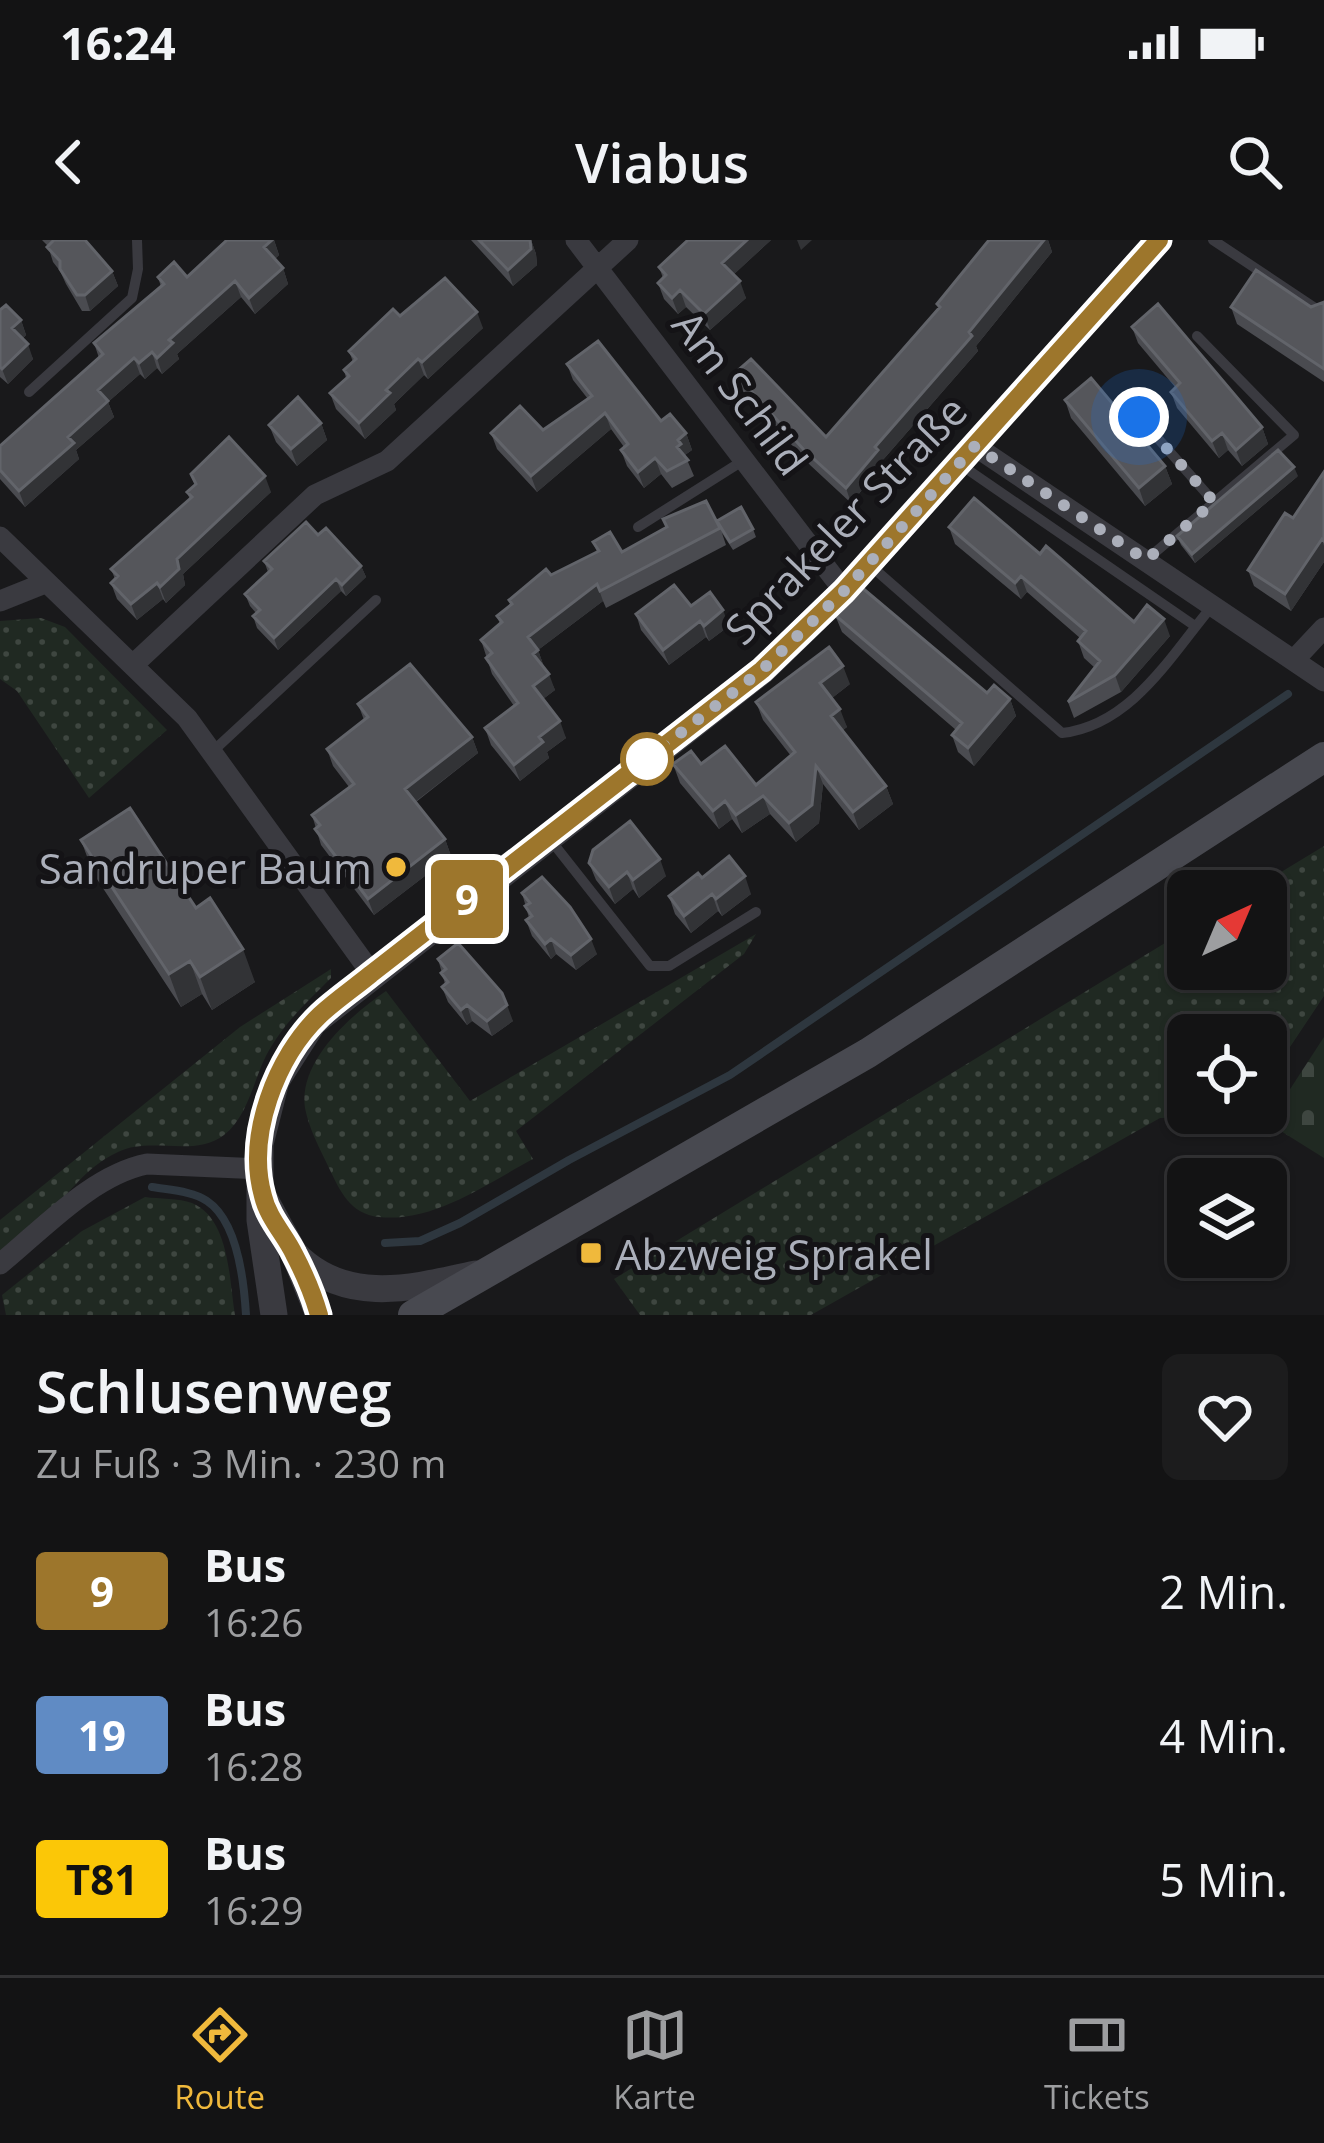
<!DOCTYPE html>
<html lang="de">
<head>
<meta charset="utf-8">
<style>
	:root { --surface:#131314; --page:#1c1c1d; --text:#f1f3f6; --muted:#9d9ea0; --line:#323234; --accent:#f0b93c }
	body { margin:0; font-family:"Open Sans",sans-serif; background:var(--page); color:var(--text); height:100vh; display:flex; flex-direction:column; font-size:45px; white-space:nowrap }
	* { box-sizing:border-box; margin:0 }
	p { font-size:39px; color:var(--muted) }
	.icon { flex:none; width:66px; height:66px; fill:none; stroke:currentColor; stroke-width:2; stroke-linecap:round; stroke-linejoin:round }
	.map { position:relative; height:1075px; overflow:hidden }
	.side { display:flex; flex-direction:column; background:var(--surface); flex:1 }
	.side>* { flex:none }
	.badge { padding:0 24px; border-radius:9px; font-size:42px; line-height:78px }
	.needle { width:78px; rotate:44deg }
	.controls { position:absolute; left:1167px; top:630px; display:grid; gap:24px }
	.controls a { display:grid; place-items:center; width:120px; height:120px; border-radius:18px; background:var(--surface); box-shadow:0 3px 9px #0004,0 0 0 3px var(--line); font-size:60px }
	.you { position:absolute; width:60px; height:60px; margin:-30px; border:9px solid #fff; border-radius:50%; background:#1a73e8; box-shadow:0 0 0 18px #1a73e833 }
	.map>.badge { position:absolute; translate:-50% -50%; box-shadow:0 0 0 6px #fff }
	.round { display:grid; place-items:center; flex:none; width:126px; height:126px; border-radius:18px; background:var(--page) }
	.headline { display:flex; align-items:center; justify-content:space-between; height:204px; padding:0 36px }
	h1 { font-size:57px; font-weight:600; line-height:90px }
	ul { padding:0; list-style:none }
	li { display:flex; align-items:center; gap:36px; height:144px; padding:0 36px }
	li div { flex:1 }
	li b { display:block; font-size:45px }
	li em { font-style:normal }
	li .badge { min-width:132px; font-weight:700; text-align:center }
	.status { display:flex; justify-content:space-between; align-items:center; height:84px; padding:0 60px; background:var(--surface); direction:ltr }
	.status svg { height:33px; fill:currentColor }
	header { display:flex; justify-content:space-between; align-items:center; height:156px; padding:0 36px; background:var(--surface); font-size:54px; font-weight:600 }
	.menu { display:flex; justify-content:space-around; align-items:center; height:168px; border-top:3px solid var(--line); background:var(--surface); font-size:33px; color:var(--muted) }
	.menu a { display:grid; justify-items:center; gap:6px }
	.menu .on { color:var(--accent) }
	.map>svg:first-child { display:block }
	.grass { fill:url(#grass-dots) }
	.cemetery { fill:url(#cemetery-stones) }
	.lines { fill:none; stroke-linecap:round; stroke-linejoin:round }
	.stream { stroke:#2e373f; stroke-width:8 }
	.service { stroke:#3a3a40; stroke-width:10 }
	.minor { stroke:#3a3a40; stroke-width:21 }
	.tertiary { stroke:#3a3a40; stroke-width:27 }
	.secondary { stroke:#484950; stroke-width:30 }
	.wall { fill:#4a4b50 }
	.shaded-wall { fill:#323336 }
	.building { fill:#55565b; stroke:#62646a; stroke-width:3 }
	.line-casing { stroke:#fff; stroke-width:27 }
	.line { stroke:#9d762c; stroke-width:18 }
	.walk { stroke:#abafba; stroke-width:12; stroke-dasharray:0 21.6 }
	.stop-dot { fill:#fff; stroke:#9d762c; stroke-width:6 }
	.poi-dot { fill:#f0b93c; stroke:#141316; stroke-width:4.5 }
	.labels { text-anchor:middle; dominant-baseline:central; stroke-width:10; stroke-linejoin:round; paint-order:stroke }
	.street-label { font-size:42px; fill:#abafba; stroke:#141316 }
	.poi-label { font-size:42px; fill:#abafba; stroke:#141316; text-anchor:end }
</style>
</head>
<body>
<div class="status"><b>16:24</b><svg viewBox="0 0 49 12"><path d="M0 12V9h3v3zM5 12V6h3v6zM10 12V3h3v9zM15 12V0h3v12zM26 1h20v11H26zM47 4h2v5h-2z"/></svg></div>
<header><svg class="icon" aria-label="back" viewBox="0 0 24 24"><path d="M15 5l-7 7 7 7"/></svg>Viabus<svg class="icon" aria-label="search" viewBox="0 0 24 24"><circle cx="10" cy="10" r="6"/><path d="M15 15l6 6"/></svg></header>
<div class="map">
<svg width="1324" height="1075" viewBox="0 0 1324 1075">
	<defs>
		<pattern id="grass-dots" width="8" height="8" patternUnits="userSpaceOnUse" patternTransform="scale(3)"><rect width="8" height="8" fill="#202922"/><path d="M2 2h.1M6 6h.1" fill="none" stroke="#3e4640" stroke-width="1.8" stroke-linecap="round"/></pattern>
		<pattern id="cemetery-stones" width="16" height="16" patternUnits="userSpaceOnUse" patternTransform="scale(3)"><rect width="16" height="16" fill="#202922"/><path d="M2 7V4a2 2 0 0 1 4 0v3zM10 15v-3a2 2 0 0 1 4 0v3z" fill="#3e4640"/></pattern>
	</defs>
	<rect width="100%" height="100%" fill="#19191b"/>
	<path class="grass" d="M 41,378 L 65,387 L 167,490 L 89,558 L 17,451 L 0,439 L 0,381 Z
		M 1324,606 L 1324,756 L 1266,843 L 1266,795 L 1188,795 L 1188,873 L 1246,873 L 1244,876 L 1160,878 L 811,1075 L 640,1075 L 614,1039 L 1188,689 L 1188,729 L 1266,729 L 1266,651 L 1250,651 Z
		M 756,694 L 744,714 L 516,891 L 533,919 C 488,943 433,983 379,977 C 350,974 340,951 329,928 C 320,909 309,889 305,868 C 298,821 351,775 386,751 L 470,861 Z
		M 331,729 L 331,738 C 310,759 287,780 271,807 C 254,834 250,875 224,895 C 194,918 151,896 118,912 C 85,927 68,955 44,979 C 31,992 14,1002 0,1013 L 0,980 L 240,787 Z
		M 145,957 C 159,959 179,958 192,963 C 230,979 229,1040 235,1075 L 6,1075 L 2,1055 L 82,991 Z"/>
	<path class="cemetery" d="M 1324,797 L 1324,918 L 1268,883 Z"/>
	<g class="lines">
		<path class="stream" d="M 152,947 C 169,950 193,951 207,961 C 237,981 244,1041 246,1075
			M 385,1003 L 420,1001 L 460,983 L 569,920 L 730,835 L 1288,454"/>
		<path class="service" d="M 1213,0 L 1324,74
			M 29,152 L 132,58 L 138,29 L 137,0
			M 1139,177 L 1214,262
			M 961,225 L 1195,386
			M 638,287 L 744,220
			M 1146,320 L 1294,195 L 1197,96
			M 871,326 L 1062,493 C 1132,485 1171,415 1213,365
			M 212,512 L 376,360
			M 549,598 L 650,726 L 669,726 L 756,672"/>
		<path class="minor" d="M 576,0 L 844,351
			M 975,206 L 1324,441
			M 0,297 L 187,478 L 372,734
			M 0,361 L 45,343
			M 1294,420 L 1324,388
			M 134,424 L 315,255 L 387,221 L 628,0
			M 0,1024 C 43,989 92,935 147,924 L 260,929"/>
		<path class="tertiary" d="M 264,958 L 294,1013 L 319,1075
			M 294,1013 C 345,1066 412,1048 476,1034
			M 274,1075 L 260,980 L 260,904 L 276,841 L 313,783 L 762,431 L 844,351 L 1159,0"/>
		<path class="secondary" d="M 413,1075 L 868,813 L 1324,517"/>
	</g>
	<path class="wall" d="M 42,0 L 85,0 L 112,31 L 118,46 L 90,71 L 82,71 L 66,44 L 60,31 L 53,22 L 48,6 Z
		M 227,0 L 274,0 L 279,15 L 275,19 L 283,28 L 288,44 L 255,74 L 241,57 L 177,114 L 179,119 L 162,134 L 157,128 L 145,139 L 140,134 L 108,162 L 114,177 L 76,210 L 79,219 L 25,267 L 0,239 L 0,206 L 99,118 L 94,103 L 161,47 L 158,37 L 187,37 Z
		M 471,0 L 531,0 L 536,14 L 537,25 L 513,46 Z
		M 688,0 L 771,0 L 734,34 L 746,58 L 710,90 L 686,67 L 678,74 L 664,59 L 658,43 L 663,38 L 659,27 Z
		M 989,0 L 1048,0 L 1052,12 L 976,106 L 978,111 L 882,221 L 883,225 L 851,263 L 810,225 L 740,148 L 735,133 L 826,197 L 938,68 L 937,64 Z
		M 1324,62 L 1324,142 L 1237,84 L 1231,67 L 1311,67 Z
		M 0,70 L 21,80 L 26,95 L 23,98 L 33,119 L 8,144 L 0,137 Z
		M 400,76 L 483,88 L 428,139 L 424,135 L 394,164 L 396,170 L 365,199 L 336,169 L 330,153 L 346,138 L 344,130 L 353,122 L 349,111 Z
		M 1132,87 L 1262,187 L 1268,204 L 1242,226 L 1228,210 L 1219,218 L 1177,168 L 1171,152 L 1175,147 L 1138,103 Z
		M 567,124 L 661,181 L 686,193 L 692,210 L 685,215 L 694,236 L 672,248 L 661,234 L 644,248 L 627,226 L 621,210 L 624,207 L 611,189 L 537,252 L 497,209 L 491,193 L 543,190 L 588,159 L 573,140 Z
		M 1065,160 L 1165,226 L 1172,244 L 1145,266 L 1071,178 Z
		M 321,183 L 327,200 L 297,226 L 276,202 L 269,185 Z
		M 1324,232 L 1324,322 L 1291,371 L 1254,346 L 1248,330 L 1293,278 Z
		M 191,234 L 271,252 L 183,334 L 185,345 L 166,363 L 163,359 L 137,380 L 117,359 L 111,343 L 115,339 L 111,329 L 190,260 L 187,252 L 195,245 Z
		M 1298,236 L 1195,323 L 1181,305 L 1177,296 Z
		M 663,279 L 717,283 L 753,289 L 756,297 L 733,310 L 722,293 L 726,305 L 606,368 L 603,361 L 538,410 L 544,427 L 555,450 L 543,459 L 566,498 L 547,512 L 549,518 L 520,541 L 491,505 L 485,488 L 514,466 L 492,434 L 481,400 L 500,384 L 497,376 L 511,365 L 509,360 L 597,312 L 593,302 L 622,312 L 666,287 Z
		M 949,287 L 1040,314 L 1134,382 L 1170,396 L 1121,452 L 1074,478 L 1068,462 L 1095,428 L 1084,418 L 1078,401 L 1080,398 L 1027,352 L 1021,359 L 955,304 Z
		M 318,295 L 361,326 L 366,337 L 346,356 L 341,351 L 278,410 L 257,388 L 253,376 L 256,373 L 250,366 L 245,354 L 268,332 L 264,321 Z
		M 691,366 L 729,386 L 709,401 L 706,397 L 669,425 L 641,390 L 636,374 Z
		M 835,375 L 987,453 L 1010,459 L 1016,476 L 974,526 L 958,512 L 952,495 L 956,490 L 842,392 Z
		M 850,444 L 832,458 L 847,487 L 843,490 L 886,546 L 893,564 L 859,590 L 823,544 L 819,583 L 796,602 L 770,574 L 742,593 L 732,579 L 719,589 L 680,543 L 673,524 L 701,524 L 756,545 L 791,516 L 763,480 L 756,462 Z
		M 358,464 L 472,497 L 478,513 L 416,562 L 445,599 L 451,616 L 374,675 L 321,605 L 312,575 L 349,547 L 333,526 L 327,509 L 364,480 Z
		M 81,600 L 196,668 L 255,742 L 212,770 L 202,754 L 181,767 L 93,633 Z
		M 589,623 L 666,636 L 639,658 L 633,649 L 615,664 L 596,640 Z
		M 702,638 L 751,654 L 722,676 L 718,671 L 691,693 L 675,674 L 669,656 Z
		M 522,653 L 597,714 L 576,730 L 556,714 L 551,719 L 532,696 L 526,680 L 529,678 Z
		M 438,719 L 513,781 L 492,796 L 472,781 L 467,785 L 448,762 L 442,747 L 445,744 Z"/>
	<path class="shaded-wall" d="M 272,0 L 274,0 L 279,15 L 270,23 L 264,7 Z
		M 531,0 L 536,14 L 537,25 L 513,46 L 508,30 Z
		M 747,0 L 771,0 L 729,39 L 722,23 Z
		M 797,0 L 812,0 L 801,10 Z
		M 1044,0 L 1048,0 L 1052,12 L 976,106 L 978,111 L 882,221 L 883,225 L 851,263 L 846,248 L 875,207 Z
		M 283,28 L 288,44 L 255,74 L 249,58 Z
		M 112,31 L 118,46 L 90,71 L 85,55 Z
		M 235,41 L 241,57 L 177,114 L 179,119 L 162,134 L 157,118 L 169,100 Z
		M 740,41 L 746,58 L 710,90 L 704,74 Z
		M 680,50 L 686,67 L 678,74 L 672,58 Z
		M 477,72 L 483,88 L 428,139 L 422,122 Z
		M 21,80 L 26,95 L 18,103 L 12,88 Z
		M 28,104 L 33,119 L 8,144 L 2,129 Z
		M 152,112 L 157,128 L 145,139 L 139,123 Z
		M 134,118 L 140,134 L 108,162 L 114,177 L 76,210 L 79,219 L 25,267 L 19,251 L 98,150 Z
		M 418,119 L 424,135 L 394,164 L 396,170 L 365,199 L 359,183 L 386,150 Z
		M 605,173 L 611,189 L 537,252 L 531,236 Z
		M 321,183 L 327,200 L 297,226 L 291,209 Z
		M 1262,187 L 1268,204 L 1242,226 L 1236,210 Z
		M 686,193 L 692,210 L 685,215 L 687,220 L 677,207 L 678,200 Z
		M 1222,193 L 1228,210 L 1219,218 L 1212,201 Z
		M 655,218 L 661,234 L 644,248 L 638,232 Z
		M 1165,226 L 1172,244 L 1145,266 L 1139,248 Z
		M 1294,227 L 1298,236 L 1195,323 L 1192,314 Z
		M 265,236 L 271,252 L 183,334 L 185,345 L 166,363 L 160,347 L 177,319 Z
		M 1322,299 L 1324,306 L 1324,322 L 1291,371 L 1285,354 Z
		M 361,326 L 366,337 L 346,356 L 342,345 Z
		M 1021,336 L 1027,352 L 1021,359 L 1015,343 Z
		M 336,339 L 341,351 L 278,410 L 274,398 Z
		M 157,343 L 163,359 L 137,380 L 131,364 Z
		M 597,344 L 603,361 L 538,410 L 544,427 L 539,430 L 528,397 Z
		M 723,370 L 729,386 L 709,401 L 704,386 Z
		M 1164,379 L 1170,396 L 1121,452 L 1115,435 Z
		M 700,381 L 706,397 L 669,425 L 663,410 Z
		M 843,426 L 850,444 L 827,462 L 820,443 Z
		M 549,434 L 555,450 L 538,463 L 533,446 Z
		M 1010,459 L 1016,476 L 974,526 L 968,508 Z
		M 840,469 L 847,487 L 838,494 L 831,476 Z
		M 560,481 L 566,498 L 547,512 L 549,518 L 520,541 L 514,525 L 539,497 Z
		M 472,497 L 478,513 L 411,565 L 405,549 Z
		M 816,526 L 823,544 L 819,583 L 796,602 L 789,583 Z
		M 886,546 L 893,564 L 859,590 L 853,572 Z
		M 763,556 L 770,574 L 742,593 L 736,575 Z
		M 725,561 L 732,579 L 719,589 L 713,571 Z
		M 445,599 L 451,616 L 374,675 L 368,659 Z
		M 660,619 L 666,636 L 639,658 L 633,640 Z
		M 627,632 L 633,649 L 615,664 L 609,647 Z
		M 745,636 L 751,654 L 722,676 L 716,659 Z
		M 712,654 L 718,671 L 691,693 L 684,676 Z
		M 551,699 L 556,714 L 551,719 L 545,704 Z
		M 591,699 L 597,714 L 576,730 L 571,715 Z
		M 243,709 L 255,742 L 212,770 L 200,737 Z
		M 190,721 L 202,754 L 181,767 L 169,734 Z
		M 467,765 L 472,781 L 467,785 L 461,770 Z
		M 507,765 L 513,781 L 492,796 L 487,781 Z"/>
	<path class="building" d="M 54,0 L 85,0 L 112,31 L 85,55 L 77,55 L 60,29 L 60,21 L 47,7 Z
		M 227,0 L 272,0 L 264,7 L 283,28 L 249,58 L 235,41 L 169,100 L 173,103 L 157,118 L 152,112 L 139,123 L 134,118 L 98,150 L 108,161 L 68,197 L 74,203 L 19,251 L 0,230 L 0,206 L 103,114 L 94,103 L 164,44 L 158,37 L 174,22 L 187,37 Z
		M 479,0 L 530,0 L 531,9 L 508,30 Z
		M 688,0 L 747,0 L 722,23 L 740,41 L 704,74 L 680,50 L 672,58 L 658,43 L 666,35 L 659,27 Z
		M 989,0 L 1044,0 L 969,92 L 972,96 L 875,207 L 878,210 L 846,248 L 804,210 L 735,133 L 751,119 L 826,197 L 940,67 L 937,64 Z
		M 1256,30 L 1311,67 L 1324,62 L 1324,129 L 1231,67 Z
		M 445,38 L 477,72 L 422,122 L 418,119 L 386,150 L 390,153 L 359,183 L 330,153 L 349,136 L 344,130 L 356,119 L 349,111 L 393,69 L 400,76 Z
		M 1158,64 L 1262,187 L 1236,210 L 1222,193 L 1212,201 L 1171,152 L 1180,143 L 1132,87 Z
		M 6,65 L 21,80 L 12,88 L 28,104 L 2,129 L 0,127 L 0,70 Z
		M 598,101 L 661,181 L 670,174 L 686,193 L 678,200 L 681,204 L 677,207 L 688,220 L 667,231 L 655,218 L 638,232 L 621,210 L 628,204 L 605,173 L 531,236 L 491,193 L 520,166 L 543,190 L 592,156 L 567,124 Z
		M 1091,138 L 1165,226 L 1139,248 L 1065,160 Z
		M 298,157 L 321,183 L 291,209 L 269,185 Z
		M 229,197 L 265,236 L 177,319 L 179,329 L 160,347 L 157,343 L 131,364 L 111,343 L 118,336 L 111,329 L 192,257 L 187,252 L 196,244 L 191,234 Z
		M 1278,210 L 1294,227 L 1192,314 L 1177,296 Z
		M 1324,232 L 1324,301 L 1322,299 L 1285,354 L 1248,330 L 1285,273 L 1293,278 Z
		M 974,258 L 1040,314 L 1046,306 L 1134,382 L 1147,365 L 1164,379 L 1115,435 L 1068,462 L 1100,421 L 1078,401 L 1086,391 L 1021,336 L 1015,343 L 949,287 Z
		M 706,261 L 720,288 L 600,351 L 597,344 L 528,397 L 538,410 L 533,414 L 549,434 L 533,446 L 560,481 L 539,497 L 543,502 L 514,525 L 485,488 L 518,463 L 486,418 L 492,413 L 481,400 L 502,382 L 497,376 L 512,364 L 509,360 L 546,329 L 551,335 L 599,311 L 593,302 L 610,292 L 622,312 L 667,287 L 663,279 Z
		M 741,267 L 753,289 L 730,302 L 717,281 Z
		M 306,282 L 318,295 L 326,288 L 361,326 L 342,345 L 336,339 L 274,398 L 253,376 L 260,370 L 245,354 L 272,329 L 264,321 Z
		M 674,345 L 691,366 L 710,352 L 723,370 L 704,386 L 700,381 L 663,410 L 636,374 Z
		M 860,346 L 987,453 L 994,445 L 1010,459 L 968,508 L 952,495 L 962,483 L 835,375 Z
		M 829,407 L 843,426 L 820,443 L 840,469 L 831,476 L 886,546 L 853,572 L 816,526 L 812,565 L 789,583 L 763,556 L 736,575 L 725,561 L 713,571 L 673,524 L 691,511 L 701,524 L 725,506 L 756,545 L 795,512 L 756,462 Z
		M 410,424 L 472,497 L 405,549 L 445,599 L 368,659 L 315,589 L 320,585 L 312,575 L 354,544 L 327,509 L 368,477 L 358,464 Z
		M 130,568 L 196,668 L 210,658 L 243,709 L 200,737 L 190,721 L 169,734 L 81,600 Z
		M 630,581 L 660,619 L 633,640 L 627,632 L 609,647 L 589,623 L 593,610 Z
		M 729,616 L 745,636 L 716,659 L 712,654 L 684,676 L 669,656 L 698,633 L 702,638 Z
		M 542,637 L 570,667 L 591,699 L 571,715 L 551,699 L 545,704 L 526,680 L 532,676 L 525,666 L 530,663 L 522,653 Z
		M 458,703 L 502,753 L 507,765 L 487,781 L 467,765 L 461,770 L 442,747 L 448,742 L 441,733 L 446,729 L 438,719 Z"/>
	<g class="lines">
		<defs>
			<path id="line" d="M 319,1075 C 313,1054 304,1033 294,1014 C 285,995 268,978 263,956 C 246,896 276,817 320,775 C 336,760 354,748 371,734 L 762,430 L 844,351 L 1159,0"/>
		</defs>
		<use href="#line" class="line-casing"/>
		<use href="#line" class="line"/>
		<path class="walk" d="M 647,519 L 762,430 L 844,351 L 975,206 L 1146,320 L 1214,262 L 1139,177"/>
	</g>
	<circle class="stop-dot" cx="647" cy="519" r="24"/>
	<g class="poi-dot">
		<circle cx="396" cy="627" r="12"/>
		<rect x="579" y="1001" width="24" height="24" rx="6"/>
	</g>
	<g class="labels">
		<g class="street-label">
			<text transform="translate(741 152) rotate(53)">Am Schild</text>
			<text transform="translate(845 279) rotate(-46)">Sprakeler Straße</text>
		</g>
		<g class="poi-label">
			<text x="372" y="627">Sandruper Baum</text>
			<text x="615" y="1013" text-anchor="start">Abzweig Sprakel</text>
		</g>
	</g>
</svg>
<div class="controls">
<a><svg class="needle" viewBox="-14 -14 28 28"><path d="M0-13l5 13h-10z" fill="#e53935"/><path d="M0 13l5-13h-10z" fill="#9d9ea0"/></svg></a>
<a><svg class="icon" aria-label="locate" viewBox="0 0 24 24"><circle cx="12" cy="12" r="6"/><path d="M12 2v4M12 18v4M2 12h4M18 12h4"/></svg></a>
<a><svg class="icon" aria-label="layers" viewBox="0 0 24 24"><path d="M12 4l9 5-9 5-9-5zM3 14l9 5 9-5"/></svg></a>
</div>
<div class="you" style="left:1139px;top:177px"></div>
<b class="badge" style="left:467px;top:659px;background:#9d762c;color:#fff">9</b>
</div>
<section class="side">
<div class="headline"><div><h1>Schlusenweg</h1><p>Zu Fuß · 3 Min. · 230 m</p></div><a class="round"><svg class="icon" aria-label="heart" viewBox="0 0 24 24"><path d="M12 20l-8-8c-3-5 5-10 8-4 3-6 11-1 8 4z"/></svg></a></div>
<ul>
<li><span class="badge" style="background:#9d762c;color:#fff">9</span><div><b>Bus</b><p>16:26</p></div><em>2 Min.</em></li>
<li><span class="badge" style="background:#608bc4;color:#fff">19</span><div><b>Bus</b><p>16:28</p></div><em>4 Min.</em></li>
<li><span class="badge" style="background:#fbc707;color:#111">T81</span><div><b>Bus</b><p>16:29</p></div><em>5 Min.</em></li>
</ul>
</section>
<nav class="menu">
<a class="on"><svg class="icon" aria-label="directions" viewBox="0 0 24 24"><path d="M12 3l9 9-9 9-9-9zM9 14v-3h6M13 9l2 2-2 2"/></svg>Route</a>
<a><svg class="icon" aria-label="map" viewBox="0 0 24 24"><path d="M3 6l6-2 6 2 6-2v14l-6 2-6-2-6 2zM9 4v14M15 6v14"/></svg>Karte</a>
<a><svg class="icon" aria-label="tickets" viewBox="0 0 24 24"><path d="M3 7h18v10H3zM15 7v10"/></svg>Tickets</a>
</nav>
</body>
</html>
